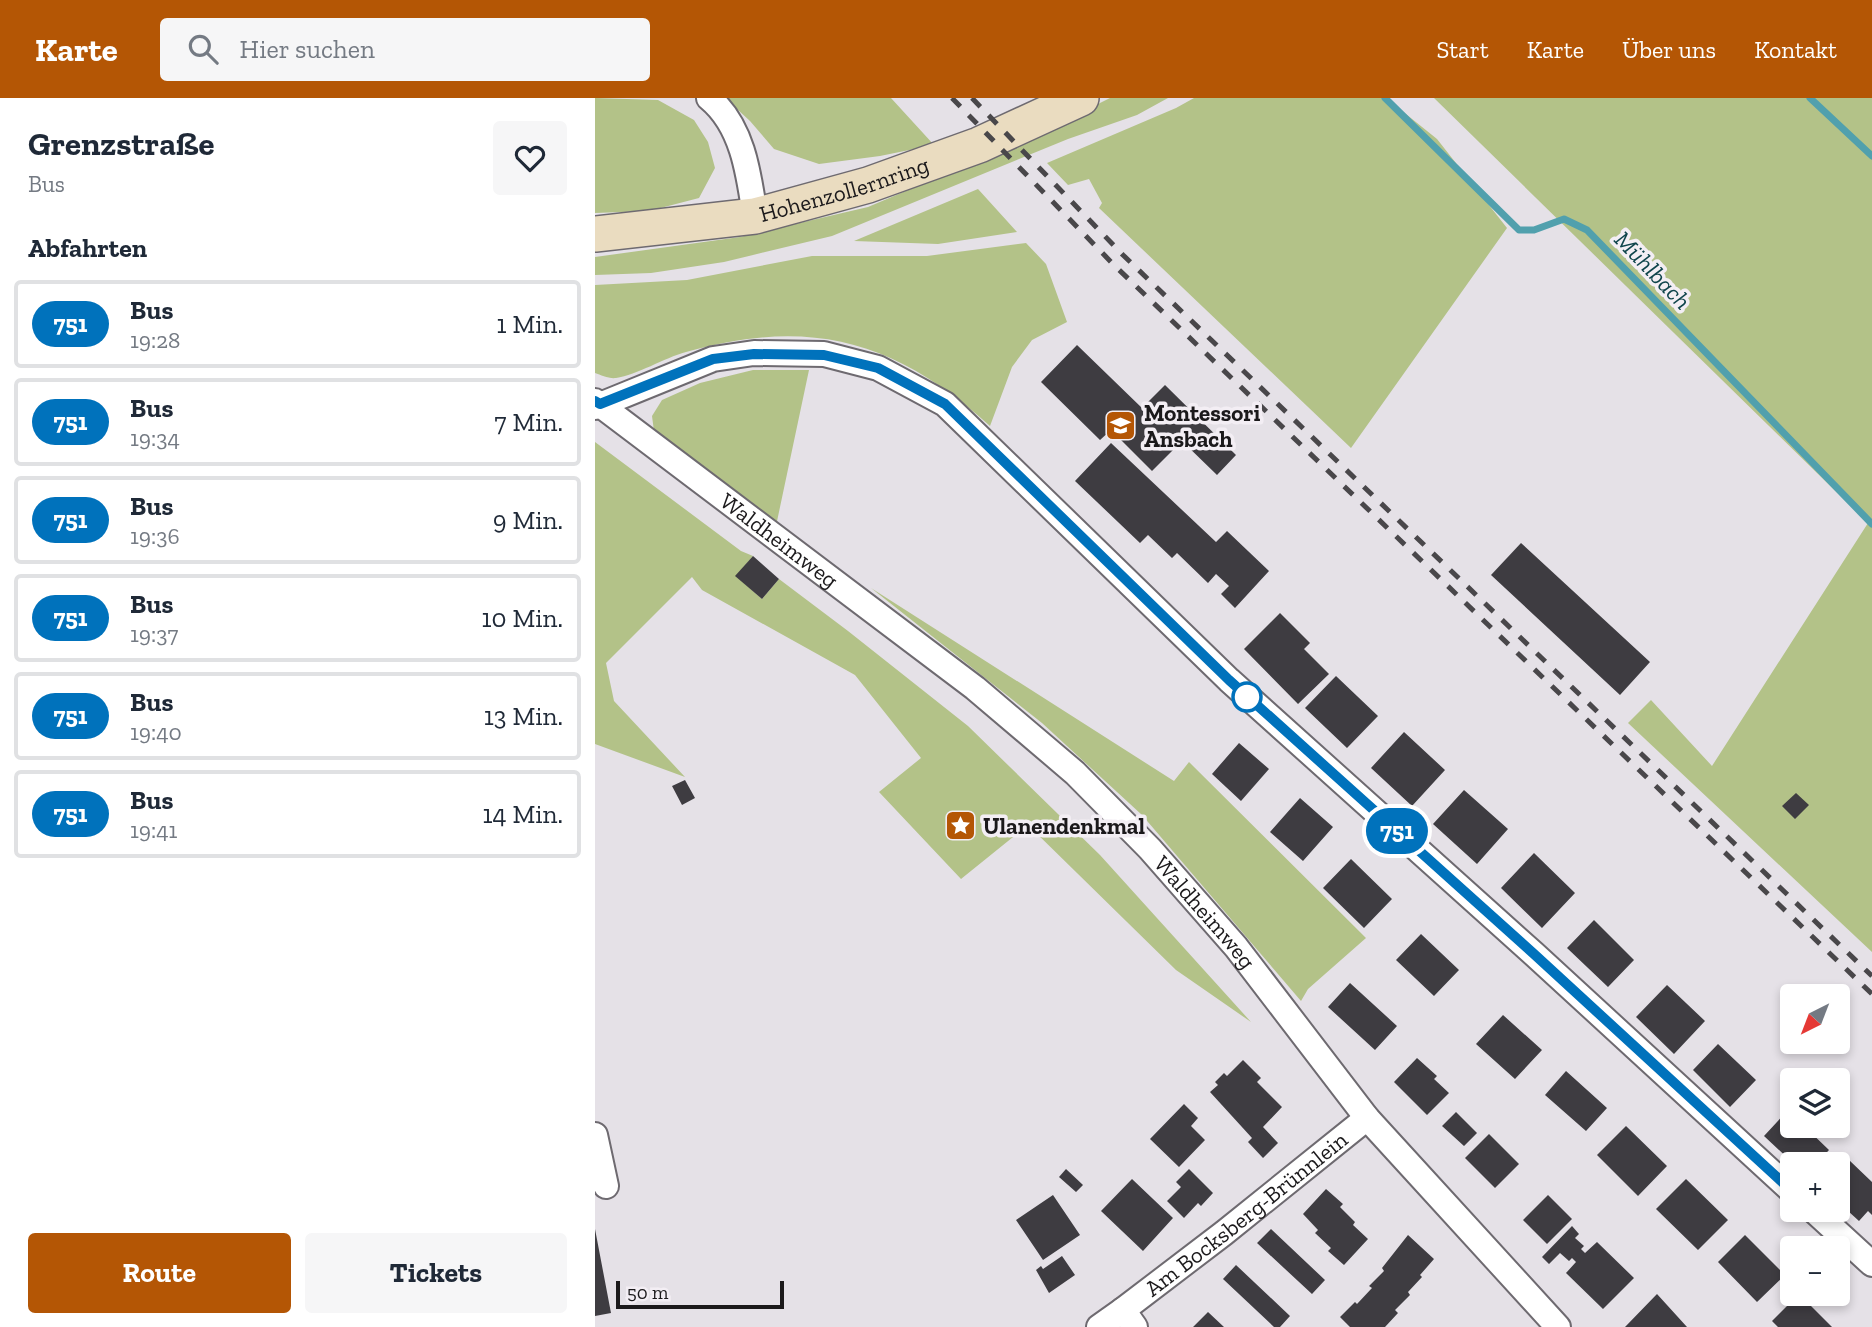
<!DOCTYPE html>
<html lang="de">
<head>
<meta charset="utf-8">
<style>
	:root { --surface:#fff; --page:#f6f6f7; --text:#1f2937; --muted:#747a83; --line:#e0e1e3; --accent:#b45605 }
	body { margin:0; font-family:"Zilla Slab",serif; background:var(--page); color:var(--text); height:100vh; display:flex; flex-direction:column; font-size:26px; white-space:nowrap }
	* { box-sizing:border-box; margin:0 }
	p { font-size:23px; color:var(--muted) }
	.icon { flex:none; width:38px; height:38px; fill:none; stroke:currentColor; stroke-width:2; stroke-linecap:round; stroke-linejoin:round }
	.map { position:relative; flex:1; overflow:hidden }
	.panel { display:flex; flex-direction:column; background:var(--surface); width:595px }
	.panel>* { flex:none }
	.badge { padding:0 14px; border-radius:23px; font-size:24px; line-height:46px }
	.needle { width:46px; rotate:222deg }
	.fabs { position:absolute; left:1185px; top:886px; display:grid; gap:14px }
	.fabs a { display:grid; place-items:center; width:70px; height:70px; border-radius:7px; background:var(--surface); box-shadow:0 4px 10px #0003; font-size:35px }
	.scale { position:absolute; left:21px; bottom:18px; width:168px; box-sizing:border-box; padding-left:7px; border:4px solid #1b191b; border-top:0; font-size:19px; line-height:24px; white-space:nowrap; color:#1b191b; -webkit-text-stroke:5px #f3eef4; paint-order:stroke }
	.map>.badge { position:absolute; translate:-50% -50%; box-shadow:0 0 0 4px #fff }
	h2 { padding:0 28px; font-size:26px; line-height:63px }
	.round { display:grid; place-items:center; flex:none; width:74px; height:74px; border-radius:7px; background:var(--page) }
	.head { display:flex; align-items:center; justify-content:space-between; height:119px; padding:0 28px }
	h1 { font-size:33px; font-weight:800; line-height:52px }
	.primary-button { display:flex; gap:14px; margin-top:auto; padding:14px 28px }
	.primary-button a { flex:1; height:80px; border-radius:7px; background:var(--accent); color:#fff; font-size:28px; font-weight:800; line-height:80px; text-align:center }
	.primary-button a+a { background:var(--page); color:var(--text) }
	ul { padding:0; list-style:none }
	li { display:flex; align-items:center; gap:21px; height:88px; margin:0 14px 10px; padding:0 14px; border:4px solid var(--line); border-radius:7px }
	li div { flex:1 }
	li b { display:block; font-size:26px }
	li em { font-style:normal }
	li .badge { min-width:77px; font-weight:700; text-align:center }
	header { display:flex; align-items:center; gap:42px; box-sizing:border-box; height:98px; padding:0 35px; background:var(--accent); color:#fff }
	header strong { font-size:33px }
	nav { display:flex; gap:38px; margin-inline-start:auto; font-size:24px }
	.search { width:490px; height:63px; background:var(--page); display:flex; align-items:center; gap:18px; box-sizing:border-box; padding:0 24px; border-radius:7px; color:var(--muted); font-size:26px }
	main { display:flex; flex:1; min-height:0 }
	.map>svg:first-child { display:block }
	.green { fill:#b3c288 }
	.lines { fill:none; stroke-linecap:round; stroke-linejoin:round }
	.stream { stroke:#51a0ad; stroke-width:7 }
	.building { fill:#3e3c41 }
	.minor-casing { stroke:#6e6a70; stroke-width:28 }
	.secondary-casing { stroke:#6e6a70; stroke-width:38 }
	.minor { stroke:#fff; stroke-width:24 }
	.secondary { stroke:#eadcc0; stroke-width:35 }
	.rail { stroke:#49474a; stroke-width:5; stroke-dasharray:12 12; stroke-linecap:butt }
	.line-casing { stroke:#fff; stroke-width:16 }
	.line { stroke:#0072bc; stroke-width:10 }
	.stop-dot { fill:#fff; stroke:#0072bc; stroke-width:3.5 }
	.labels { text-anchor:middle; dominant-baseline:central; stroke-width:7; stroke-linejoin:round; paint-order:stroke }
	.street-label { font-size:23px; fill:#1b191b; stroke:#f3eef4 }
	.poi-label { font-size:23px; font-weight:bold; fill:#1b191b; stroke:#f3eef4; text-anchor:start }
	.water-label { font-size:24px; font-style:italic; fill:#10454c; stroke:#f3eef4 }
</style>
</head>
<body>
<header>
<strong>Karte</strong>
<div class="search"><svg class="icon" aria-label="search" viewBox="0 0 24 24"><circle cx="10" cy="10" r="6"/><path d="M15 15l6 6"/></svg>Hier suchen</div>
<nav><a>Start</a><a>Karte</a><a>Über uns</a><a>Kontakt</a></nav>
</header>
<main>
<section class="panel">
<div class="head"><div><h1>Grenzstraße</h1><p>Bus</p></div><a class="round"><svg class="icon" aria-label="heart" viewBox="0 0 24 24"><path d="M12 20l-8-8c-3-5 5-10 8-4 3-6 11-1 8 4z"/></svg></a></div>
<h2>Abfahrten</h2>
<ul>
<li><span class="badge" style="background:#0072bc;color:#fff">751</span><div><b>Bus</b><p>19:28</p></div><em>1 Min.</em></li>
<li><span class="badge" style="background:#0072bc;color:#fff">751</span><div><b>Bus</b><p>19:34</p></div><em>7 Min.</em></li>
<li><span class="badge" style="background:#0072bc;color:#fff">751</span><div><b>Bus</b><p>19:36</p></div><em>9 Min.</em></li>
<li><span class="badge" style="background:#0072bc;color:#fff">751</span><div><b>Bus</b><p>19:37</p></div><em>10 Min.</em></li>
<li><span class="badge" style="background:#0072bc;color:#fff">751</span><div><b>Bus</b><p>19:40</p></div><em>13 Min.</em></li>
<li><span class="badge" style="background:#0072bc;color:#fff">751</span><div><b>Bus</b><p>19:41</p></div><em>14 Min.</em></li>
</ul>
<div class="primary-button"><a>Route</a><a>Tickets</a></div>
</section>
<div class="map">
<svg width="1277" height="1229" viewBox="0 0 1277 1229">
	<rect width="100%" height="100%" fill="#e5e1e7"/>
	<path class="green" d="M 0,0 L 63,2 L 99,22 L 113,44 L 120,70 L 104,100 L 54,113 L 0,115 Z
		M 130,0 L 296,0 L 339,47 L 285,58 L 224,66 L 179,51 L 155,23 Z
		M 515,0 L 573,0 L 542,17 L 473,41 L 237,138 L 129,164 L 56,175 L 0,177 L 0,159 L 145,139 L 273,109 L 429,43 Z
		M 599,0 L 791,0 L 842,41 L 912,130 L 756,350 L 504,110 L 507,105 L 494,81 L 473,87 L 452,65 L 581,10 Z
		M 839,0 L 1277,0 L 1277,854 L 1033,625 L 1056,602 L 1117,668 L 1273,425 Z
		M 383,91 L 422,134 L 343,146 L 259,143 Z
		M 431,145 L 451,166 L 472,224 L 437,242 L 417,269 L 395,328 C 300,242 215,219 91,254 C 69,260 42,277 21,280 C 14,281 6,277 0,275 L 0,187 L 92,182 L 217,158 L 332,158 Z
		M 158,272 L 214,272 L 181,428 L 59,333 L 57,318 L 67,302 L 105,285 Z
		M 0,344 L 146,453 L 158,458 L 141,478 L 167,501 L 184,481 L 253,533 L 373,628 L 505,757 L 656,924 L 581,872 L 433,727 L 366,781 L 284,694 L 326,660 L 260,577 L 107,492 L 97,479 L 11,565 L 19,603 L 90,679 L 0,646 Z
		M 276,490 L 579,683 L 594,664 L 771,840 L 713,891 L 706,903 L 547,717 L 447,625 Z"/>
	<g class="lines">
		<path class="stream" d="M 790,0 L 924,132 L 939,132 L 969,121 L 992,132 L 1277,426
			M 1215,0 L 1277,58"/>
	</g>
	<path class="building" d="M 482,247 L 547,310 L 570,287 L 641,357 L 622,377 L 587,343 L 557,373 L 516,332 L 505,342 L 446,284 Z
		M 516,345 L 621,444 L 632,433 L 674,473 L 640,510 L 626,496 L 634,488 L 621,476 L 613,485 L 582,455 L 577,460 L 553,437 L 545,445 L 480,383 Z
		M 926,445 L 1055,564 L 1025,597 L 896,477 Z
		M 158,458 L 184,481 L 167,501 L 140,478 Z
		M 685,515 L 715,545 L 709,551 L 734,576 L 703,606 L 649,551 Z
		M 741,578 L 783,618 L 752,650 L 710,610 Z
		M 809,634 L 850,672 L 817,708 L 776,670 Z
		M 644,645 L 674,671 L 646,703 L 617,676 Z
		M 90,682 L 100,700 L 87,707 L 77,688 Z
		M 869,692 L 913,731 L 882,766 L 838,726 Z
		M 1201,695 L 1214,707 L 1200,721 L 1187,708 Z
		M 705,700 L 738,729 L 708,763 L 675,734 Z
		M 939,755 L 980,795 L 947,830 L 906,790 Z
		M 756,761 L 797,801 L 769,830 L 728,790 Z
		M 999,822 L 1039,862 L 1013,889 L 972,850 Z
		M 826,836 L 864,872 L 839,898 L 801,862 Z
		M 755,885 L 802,928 L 780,952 L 733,909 Z
		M 1072,887 L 1110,923 L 1079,956 L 1041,919 Z
		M 908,917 L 947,952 L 920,981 L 881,946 Z
		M 1123,946 L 1161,982 L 1135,1009 L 1098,972 Z
		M 822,960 L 842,978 L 839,981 L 854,995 L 832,1017 L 799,984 Z
		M 648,962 L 666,980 L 662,984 L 687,1009 L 668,1029 L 683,1045 L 668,1060 L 653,1044 L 657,1040 L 615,994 L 623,987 L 620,984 L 629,975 L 632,978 Z
		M 971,973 L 1012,1010 L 991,1033 L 950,997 Z
		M 589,1006 L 603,1020 L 596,1028 L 610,1042 L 584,1069 L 555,1041 Z
		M 1193,1012 L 1197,1016 L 1197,1027 L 1208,1027 L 1234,1052 L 1221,1066 L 1199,1066 L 1169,1038 Z
		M 861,1014 L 882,1035 L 869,1048 L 847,1028 Z
		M 1031,1028 L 1072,1068 L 1043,1098 L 1002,1057 Z
		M 894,1036 L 924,1066 L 900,1090 L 870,1060 Z
		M 1254,1062 L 1277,1084 L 1277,1117 L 1273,1113 L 1264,1123 L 1242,1103 L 1242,1074 Z
		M 471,1071 L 488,1087 L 481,1094 L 464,1079 Z
		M 594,1071 L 618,1095 L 606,1108 L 603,1105 L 589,1120 L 572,1103 L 586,1089 L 581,1084 Z
		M 537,1081 L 578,1120 L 548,1153 L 506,1113 Z
		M 1091,1081 L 1133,1122 L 1103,1152 L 1061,1111 Z
		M 731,1091 L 748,1106 L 745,1109 L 760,1124 L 758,1127 L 773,1141 L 749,1167 L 733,1153 L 736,1150 L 720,1135 L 723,1132 L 708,1116 Z
		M 458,1097 L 485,1137 L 448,1162 L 421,1122 Z
		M 953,1097 L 977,1121 L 952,1146 L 928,1122 Z
		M 977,1128 L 984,1136 L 980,1140 L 989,1148 L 986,1151 L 990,1155 L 1002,1144 L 1039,1180 L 1008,1211 L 971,1175 L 981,1164 L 977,1160 L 974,1163 L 965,1155 L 954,1166 L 947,1159 Z
		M 0,1131 L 16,1215 L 0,1218 Z
		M 676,1131 L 730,1182 L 717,1196 L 662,1145 Z
		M 813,1137 L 839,1161 L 825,1177 L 827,1179 L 813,1194 L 815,1197 L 800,1212 L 803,1215 L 790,1229 L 755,1229 L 745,1219 L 760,1204 L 762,1206 L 777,1190 L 774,1188 L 789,1173 L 787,1170 Z
		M 1150,1137 L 1190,1177 L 1162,1204 L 1123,1164 Z
		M 467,1158 L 480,1177 L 454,1195 L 441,1172 L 446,1168 L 448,1171 Z
		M 641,1167 L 695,1218 L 685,1229 L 679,1229 L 628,1181 Z
		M 1062,1196 L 1092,1229 L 1030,1229 Z
		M 1204,1196 L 1237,1229 L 1183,1229 L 1177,1223 Z
		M 613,1214 L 629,1229 L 598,1229 Z"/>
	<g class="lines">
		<defs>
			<g id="minor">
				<path d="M 114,0 C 148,28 154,77 160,118"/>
				<path id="s1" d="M 0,303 L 380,590 L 480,675 L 555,751 L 641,849 L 772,1020 L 963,1229"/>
				<path d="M 0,309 L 118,261 L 159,255 L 229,256 L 283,270 L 350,306 L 634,582 L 939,856 L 1197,1093"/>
				<path d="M 0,1037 L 11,1088"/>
				<path d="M 1217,1111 L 1277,1166"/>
				<path d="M 504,1229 L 528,1212"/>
				<path id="s2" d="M 540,1229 L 528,1212 L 629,1135 L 772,1020"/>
			</g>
			<g id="secondary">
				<path id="s3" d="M 0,136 L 160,118 L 273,87 L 384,47 L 486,0"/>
			</g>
		</defs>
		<use href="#minor" class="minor-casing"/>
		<use href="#secondary" class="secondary-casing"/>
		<use href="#minor" class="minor"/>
		<use href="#secondary" class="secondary"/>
		<path class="rail" d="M 357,0 L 519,167 L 1277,896
			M 377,0 L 528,157 L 1277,878"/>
	</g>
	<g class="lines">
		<defs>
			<path id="line" d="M 0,303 L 5,306 L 118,261 L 159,256 L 229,257 L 283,270 L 350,306 L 634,582 L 939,856 L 1197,1093"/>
		</defs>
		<use href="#line" class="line-casing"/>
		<use href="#line" class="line"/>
	</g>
	<defs>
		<symbol id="school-square" viewBox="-11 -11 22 22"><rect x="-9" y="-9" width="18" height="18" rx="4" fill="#b45605" stroke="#f3eef4"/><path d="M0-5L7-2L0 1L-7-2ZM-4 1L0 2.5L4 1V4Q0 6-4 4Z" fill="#fff"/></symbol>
		<symbol id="sight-square" viewBox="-11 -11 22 22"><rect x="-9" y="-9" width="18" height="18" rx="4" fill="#b45605" stroke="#f3eef4"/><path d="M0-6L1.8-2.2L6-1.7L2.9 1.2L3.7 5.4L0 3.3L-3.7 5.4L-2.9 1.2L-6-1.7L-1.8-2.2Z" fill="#fff"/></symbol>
	</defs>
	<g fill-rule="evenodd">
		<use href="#school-square" x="508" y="310" width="35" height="35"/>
		<use href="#sight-square" x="348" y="710" width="35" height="35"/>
	</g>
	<circle class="stop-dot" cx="652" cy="599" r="14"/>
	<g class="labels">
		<g class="street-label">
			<text stroke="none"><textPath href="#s3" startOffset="254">Hohenzollernring</textPath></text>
			<text stroke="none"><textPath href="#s1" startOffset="231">Waldheimweg</textPath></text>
			<text stroke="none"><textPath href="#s1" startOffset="798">Waldheimweg</textPath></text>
			<text stroke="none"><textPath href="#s2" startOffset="177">Am Bocksberg-Brünnlein</textPath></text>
		</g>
		<g class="poi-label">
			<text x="549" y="315">Montessori<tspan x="549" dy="26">Ansbach</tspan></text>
			<text x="388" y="728">Ulanendenkmal</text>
		</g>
		<g class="water-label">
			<text transform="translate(1058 172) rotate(46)">Mühlbach</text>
		</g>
	</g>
</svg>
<div class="fabs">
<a><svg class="needle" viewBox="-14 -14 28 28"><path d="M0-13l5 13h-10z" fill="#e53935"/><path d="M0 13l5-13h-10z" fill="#747a83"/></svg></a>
<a><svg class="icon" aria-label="layers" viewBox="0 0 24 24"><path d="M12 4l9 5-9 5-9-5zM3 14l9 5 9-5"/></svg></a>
<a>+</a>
<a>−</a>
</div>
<div class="scale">50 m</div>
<b class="badge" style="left:802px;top:733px;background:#0072bc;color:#fff">751</b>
</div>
</main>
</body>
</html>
